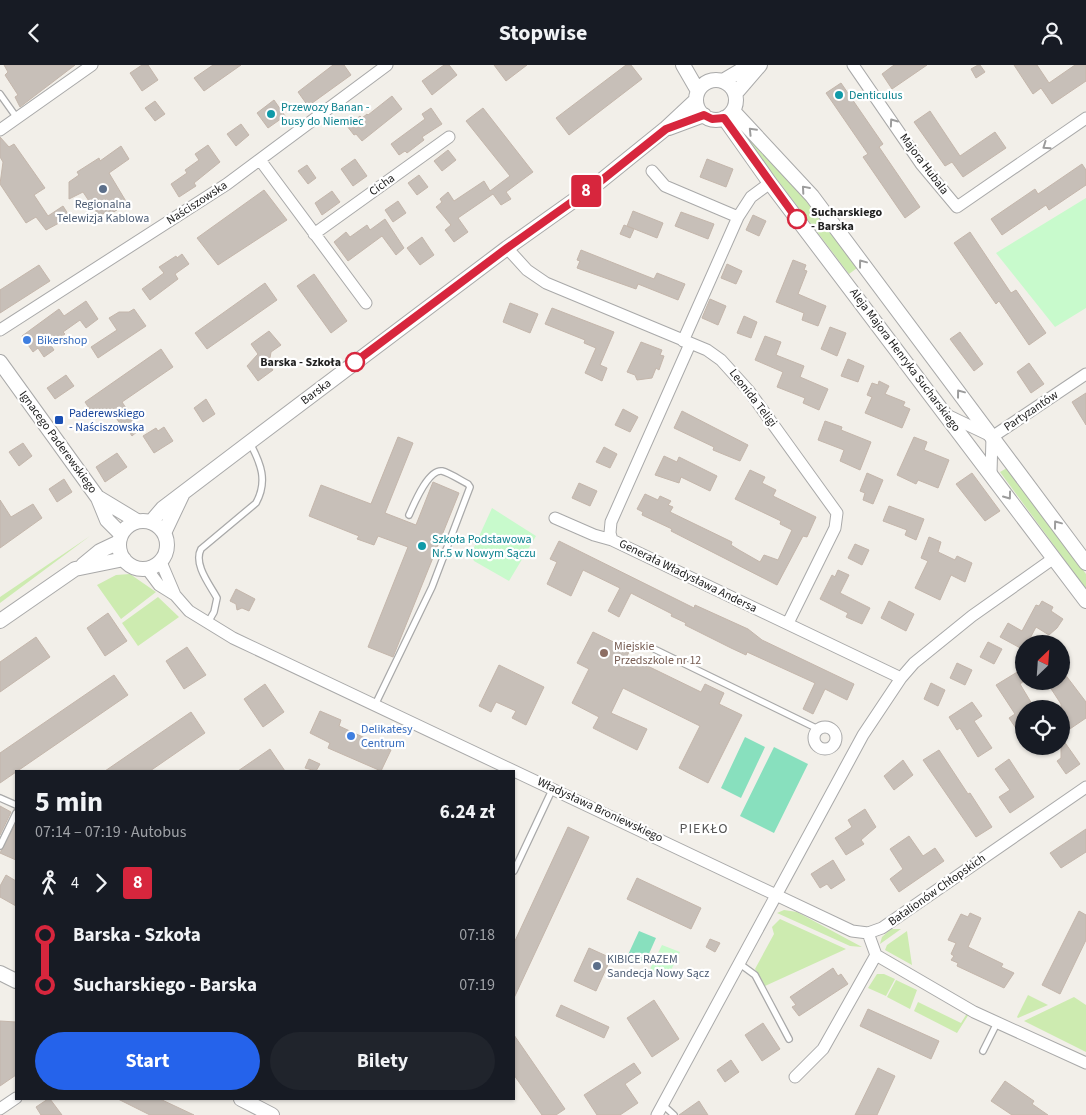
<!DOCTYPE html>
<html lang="pl">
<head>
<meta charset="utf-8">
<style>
	:root { --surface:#171b24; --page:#20242c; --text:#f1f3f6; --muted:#9ea1a6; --accent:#2563eb }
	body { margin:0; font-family:"Source Sans 3",sans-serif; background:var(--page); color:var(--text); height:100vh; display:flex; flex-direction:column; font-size:19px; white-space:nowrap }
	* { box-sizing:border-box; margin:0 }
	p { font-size:16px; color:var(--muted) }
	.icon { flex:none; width:28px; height:28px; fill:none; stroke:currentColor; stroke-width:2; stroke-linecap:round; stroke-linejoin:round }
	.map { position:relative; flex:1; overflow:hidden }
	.side { position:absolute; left:15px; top:705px; width:500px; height:330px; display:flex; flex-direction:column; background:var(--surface); border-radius:0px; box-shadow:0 1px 4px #0004 }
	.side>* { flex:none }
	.badge { padding:0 10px; border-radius:4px; font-size:18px; line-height:32px }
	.needle { width:32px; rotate:25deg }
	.controls { position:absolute; left:1015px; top:570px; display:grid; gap:10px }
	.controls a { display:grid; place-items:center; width:55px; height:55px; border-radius:50%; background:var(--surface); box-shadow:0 1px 4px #0004; font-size:25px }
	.map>.badge { position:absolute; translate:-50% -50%; box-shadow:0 0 0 2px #fff }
	.legs { display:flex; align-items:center; gap:8px; height:55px; padding:0 20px; font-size:16px }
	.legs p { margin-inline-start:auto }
	.headline { display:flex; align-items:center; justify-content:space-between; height:85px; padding:0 20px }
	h1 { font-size:28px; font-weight:700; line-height:38px }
	.action { display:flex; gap:10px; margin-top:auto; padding:10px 20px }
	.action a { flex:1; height:58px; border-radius:30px; background:var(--accent); color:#fff; font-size:20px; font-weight:700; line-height:58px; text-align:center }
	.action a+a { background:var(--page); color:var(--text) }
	ul { padding:0 20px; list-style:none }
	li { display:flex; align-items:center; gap:18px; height:50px; font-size:19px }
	li i { display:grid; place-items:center; width:8px; height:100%; margin:0 6px; background:currentColor }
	li i::after { content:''; width:12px; height:12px; margin:-6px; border:4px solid; border-radius:50%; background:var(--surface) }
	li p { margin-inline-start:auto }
	li:first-child i { background:linear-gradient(#0000 50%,currentColor 0) }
	li:last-child i { background:linear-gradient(currentColor 50%,#0000 0) }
	header { display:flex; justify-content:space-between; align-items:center; height:65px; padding:0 20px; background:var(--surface); font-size:22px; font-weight:700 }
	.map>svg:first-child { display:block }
	.grass { fill:#cdebb0 }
	.park { fill:#c8facc }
	.pitch { fill:#88e0be }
	.building { fill:#c7bfb8; stroke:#c4b6ab }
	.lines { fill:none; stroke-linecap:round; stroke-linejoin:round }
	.service-casing { stroke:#a9a9a9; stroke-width:8 }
	.minor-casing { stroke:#a9a9a9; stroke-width:13 }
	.tertiary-casing { stroke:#a9a9a9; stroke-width:16 }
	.service { stroke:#fff; stroke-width:5.5 }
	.minor { stroke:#fff; stroke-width:11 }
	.tertiary { stroke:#fff; stroke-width:14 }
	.oneway { stroke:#9c9c9c }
	.line-1-casing { stroke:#fff; stroke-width:11 }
	.line-1 { stroke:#d7263d; stroke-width:8 }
	.culture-dot { fill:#0f9aa8; stroke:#fff; stroke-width:2 }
	.service-dot { fill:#5c6f8a; stroke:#fff; stroke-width:2 }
	.stop-1-dot { fill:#fff; stroke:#d7263d; stroke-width:2.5 }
	.shop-dot { fill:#3f7fe0; stroke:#fff; stroke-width:2 }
	.transit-dot { fill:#1a4fb4; stroke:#fff; stroke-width:2 }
	.education-dot { fill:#8d6e63; stroke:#fff; stroke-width:2 }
	.labels { text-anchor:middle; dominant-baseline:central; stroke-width:4.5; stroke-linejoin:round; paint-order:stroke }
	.culture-label { font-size:12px; fill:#0d838f; stroke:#fff; text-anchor:start }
	.street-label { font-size:12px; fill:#222; stroke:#fff }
	.service-label { font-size:12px; fill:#4e5e75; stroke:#fff }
	.stop-label { font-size:12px; font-weight:bold; fill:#222; stroke:#fff; text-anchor:start }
	.shop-label { font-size:12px; fill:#366cbe; stroke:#fff; text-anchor:start }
	.transit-label { font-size:12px; fill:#164399; stroke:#fff; text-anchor:start }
	.education-label { font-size:12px; fill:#785e54; stroke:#fff; text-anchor:start }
	.neighbourhood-label { font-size:14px; letter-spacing:1px; fill:#555; stroke:#fff }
</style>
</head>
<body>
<header><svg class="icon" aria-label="back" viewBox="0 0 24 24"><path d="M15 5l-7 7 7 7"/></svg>Stopwise<svg class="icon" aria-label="person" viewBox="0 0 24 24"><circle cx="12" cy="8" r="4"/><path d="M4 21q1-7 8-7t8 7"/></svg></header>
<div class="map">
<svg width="1086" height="1050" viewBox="0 0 1086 1050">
	<rect width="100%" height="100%" fill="#f2efe9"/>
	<path class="grass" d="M 749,68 L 799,125 L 857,203 L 849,209 L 745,72 Z
		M 1007,403 L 1086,509 L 1086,524 L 1000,407 Z
		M 90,471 L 0,538 L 0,532 Z
		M 130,509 L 156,527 L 121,554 L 97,520 L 116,510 Z
		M 158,532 L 179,552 L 138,581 L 122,558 Z
		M 784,845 L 797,847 L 862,882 L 850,881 L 777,848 Z
		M 780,854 L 846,884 L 765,921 L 755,904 L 774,869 L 772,862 Z
		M 891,864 L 901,864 L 880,879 L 882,872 Z
		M 907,866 L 912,900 L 885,885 L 887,880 Z
		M 877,909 L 884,909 L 895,914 L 886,931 L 868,923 Z
		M 896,915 L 917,925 L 910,944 L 887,932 Z
		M 1028,930 L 1048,940 L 1018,953 L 1017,952 Z
		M 1074,932 L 1086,940 L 1086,987 L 1024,956 Z
		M 918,937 L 961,958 L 966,950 L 969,949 L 957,968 L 914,946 Z"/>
	<path class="park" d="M 1086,133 L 1086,243 L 1055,262 L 996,188 Z
		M 492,443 L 536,471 L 509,516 L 474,496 L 471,489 Z
		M 662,880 L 680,887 L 666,915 L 650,904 Z"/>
	<path class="pitch" d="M 745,672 L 765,682 L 741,733 L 721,723 Z
		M 774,682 L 808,699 L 774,768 L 740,751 Z
		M 639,866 L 656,873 L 644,900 L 627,892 Z"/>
	<path class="building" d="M 4,0 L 75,0 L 20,42 L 15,32 L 18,30 L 5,10 L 8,7 Z
		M 142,0 L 148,0 L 158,15 L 142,26 L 130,8 Z
		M 213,0 L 241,0 L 204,26 L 194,13 Z
		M 333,0 L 344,0 L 351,10 L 308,41 L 298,27 Z
		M 444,0 L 449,0 L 457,10 L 432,30 L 422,16 Z
		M 494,0 L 527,0 L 506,16 Z
		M 626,0 L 631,0 L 642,14 L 569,70 L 556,53 Z
		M 894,0 L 927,0 L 892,24 L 882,9 Z
		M 978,0 L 980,0 L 985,7 L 976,13 L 971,4 Z
		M 1014,0 L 1037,0 L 1049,18 L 1075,0 L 1086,0 L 1086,16 L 1052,39 L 1041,23 L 1033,29 Z
		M 841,18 L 883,79 L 879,82 L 920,142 L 905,153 L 863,92 L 868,89 L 826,28 Z
		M 392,31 L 402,44 L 362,76 L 356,69 L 354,70 L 347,61 L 360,51 L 362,53 L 367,49 L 368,50 Z
		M 274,35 L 285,51 L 268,63 L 257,48 Z
		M 155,36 L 165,49 L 155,56 L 145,43 Z
		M 431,43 L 442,59 L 422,72 L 424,75 L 407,88 L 405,86 L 399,90 L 391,79 L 425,54 L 422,49 Z
		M 483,43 L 533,107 L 506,127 L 511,134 L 501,140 L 493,129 L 458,153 L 468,167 L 454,177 L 445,165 L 451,160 L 436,142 L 442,137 L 440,134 L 448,127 L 454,136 L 484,116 L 490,126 L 510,111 L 466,56 Z
		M 930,46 L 960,91 L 995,67 L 1006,83 L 963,112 L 952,97 L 945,101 L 914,57 Z
		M 241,59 L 249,70 L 236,81 L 227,69 Z
		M 0,72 L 9,82 L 14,79 L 45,123 L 34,130 L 48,151 L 63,141 L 70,152 L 46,165 L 36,152 L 26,158 L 0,119 L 3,97 L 0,92 Z
		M 208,80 L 220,97 L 194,118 L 196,121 L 179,132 L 171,119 L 187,108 L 185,105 L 199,95 L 195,89 Z
		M 121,81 L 129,94 L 109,108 L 127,138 L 108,151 L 106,147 L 99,151 L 83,127 L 69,134 L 69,117 L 79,110 L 77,107 L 99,93 L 100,96 Z
		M 448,85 L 456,95 L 442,106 L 434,96 Z
		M 355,94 L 367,111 L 353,121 L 341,104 Z
		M 707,94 L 733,104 L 726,122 L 700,112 Z
		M 1082,99 L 1086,105 L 1086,120 L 1049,145 L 1046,140 L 1002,170 L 991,154 L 1035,124 L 1038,129 Z
		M 307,100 L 316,113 L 308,119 L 298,106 Z
		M 419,110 L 428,122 L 417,130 L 408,118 Z
		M 264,125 L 287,155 L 218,200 L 197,173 Z
		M 332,126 L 340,137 L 322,150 L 315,138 Z
		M 398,136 L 406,148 L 393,157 L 385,145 Z
		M 633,146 L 663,158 L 657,173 L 627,161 Z
		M 681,147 L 714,159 L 708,174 L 675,161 Z
		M 753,150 L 766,156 L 759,171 L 746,165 Z
		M 385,154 L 404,183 L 396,190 L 382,171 L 348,196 L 334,177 L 346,167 L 350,172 L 367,160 L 370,165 Z
		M 624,160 L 634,164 L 630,173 L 620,169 Z
		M 970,167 L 1011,228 L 1016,225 L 1046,268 L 1029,280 L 999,236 L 996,239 L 954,178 Z
		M 422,172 L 434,190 L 420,200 L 407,183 Z
		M 581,185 L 654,214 L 657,208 L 685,219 L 678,235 L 638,219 L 636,224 L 577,203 L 580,196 L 577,195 Z
		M 182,189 L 189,199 L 175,209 L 178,214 L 150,235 L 142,224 L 164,208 L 159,202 L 176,191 L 177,193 Z
		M 793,195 L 806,200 L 804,205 L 807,206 L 798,229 L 826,241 L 818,261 L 802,255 L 804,248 L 776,237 Z
		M 727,199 L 742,206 L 736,219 L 721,213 Z
		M 39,200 L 50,216 L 0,248 L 0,225 Z
		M 314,209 L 347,256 L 331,268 L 297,221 Z
		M 265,218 L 277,235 L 207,284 L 195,268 Z
		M 710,234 L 726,241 L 718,260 L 702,253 Z
		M 86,236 L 98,254 L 86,263 L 80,255 L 63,267 L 65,269 L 50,279 L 54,285 L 44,292 L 38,283 L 33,287 L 22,271 L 59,244 L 64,251 Z
		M 510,238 L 538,249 L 530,268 L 503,257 Z
		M 552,243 L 614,267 L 600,300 L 607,303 L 602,316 L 585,308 L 596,283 L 584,278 L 585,275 L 545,259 Z
		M 134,244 L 146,261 L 98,293 L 91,282 L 117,265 L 109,253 L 119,247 L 129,247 Z
		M 744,251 L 757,257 L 751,273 L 737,268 Z
		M 830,262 L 846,268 L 837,291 L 821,284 Z
		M 269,266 L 281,280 L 271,287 L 269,299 L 273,305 L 258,316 L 247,301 L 258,289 L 251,279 Z
		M 960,267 L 983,299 L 974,306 L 950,274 Z
		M 765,271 L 781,277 L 776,290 L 804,301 L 800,312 L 828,324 L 819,345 L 803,338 L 805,333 L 777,322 L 783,307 L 755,295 Z
		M 641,277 L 662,285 L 660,290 L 664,291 L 659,305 L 656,303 L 652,313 L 637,315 L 635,310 L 627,307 Z
		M 161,284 L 173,302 L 122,337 L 140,364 L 132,371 L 124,359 L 121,360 L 110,344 L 96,354 L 85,337 Z
		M 848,294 L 864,301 L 858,317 L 841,311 Z
		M 1029,298 L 1044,319 L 1031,328 L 1017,307 Z
		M 66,310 L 74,321 L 55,334 L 47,323 Z
		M 879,316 L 889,321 L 885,329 L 905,337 L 903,341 L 910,344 L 902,363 L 865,348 L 872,332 L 867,330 L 872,318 L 878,320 Z
		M 1086,328 L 1086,360 L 1072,337 Z
		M 206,334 L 215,349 L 203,357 L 194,343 Z
		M 623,344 L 638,352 L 630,367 L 615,360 Z
		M 682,346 L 748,380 L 740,396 L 713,385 L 714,382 L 674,363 Z
		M 825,356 L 842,362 L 841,365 L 871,377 L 860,405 L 840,396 L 844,385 L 818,375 Z
		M 164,362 L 173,376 L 154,388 L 143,371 L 156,363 L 158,366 Z
		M 398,372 L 413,378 L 385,448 L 416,460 L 433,417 L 459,428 L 393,592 L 368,582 L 408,482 L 378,471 L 374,480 L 357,474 L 359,471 L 309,451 L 321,420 L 371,439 Z
		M 914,372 L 927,377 L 924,385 L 949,395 L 938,423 L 918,415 L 916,419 L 897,410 Z
		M 23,378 L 32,391 L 19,401 L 9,387 Z
		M 604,382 L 617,389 L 610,403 L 596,397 Z
		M 117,388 L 127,402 L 105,417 L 96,402 Z
		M 664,391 L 677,397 L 679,392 L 717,411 L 710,426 L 681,412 L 679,418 L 655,410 Z
		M 750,405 L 765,412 L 762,418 L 776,425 L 773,431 L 816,452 L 807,472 L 803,471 L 777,520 L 671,466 L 672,464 L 642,450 L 643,447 L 637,444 L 645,429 L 658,435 L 660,431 L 671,436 L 668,440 L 673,442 L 670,447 L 732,477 L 731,480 L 739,485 L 760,497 L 764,490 L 778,495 L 792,465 L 780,459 L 781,456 L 735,434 Z
		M 867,408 L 883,415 L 873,439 L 863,435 L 865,428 L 860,426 Z
		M 972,408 L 1000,446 L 985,456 L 956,419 Z
		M 64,414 L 72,427 L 57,437 L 49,424 Z
		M 579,418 L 597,426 L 590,441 L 572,433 Z
		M 0,435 L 11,452 L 33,439 L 42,453 L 0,483 Z
		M 889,441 L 924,454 L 916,475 L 905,470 L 907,465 L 883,456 Z
		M 929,472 L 941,477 L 938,487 L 955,495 L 957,491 L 972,498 L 965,517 L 951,510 L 940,535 L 915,523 L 928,496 L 921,493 Z
		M 559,476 L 694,543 L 695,540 L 748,564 L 762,575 L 854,619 L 847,635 L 825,624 L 813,649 L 803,644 L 815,618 L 747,587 L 746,590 L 731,583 L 685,560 L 686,558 L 671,551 L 672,549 L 631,528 L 619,552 L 608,546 L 620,523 L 583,505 L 571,531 L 547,519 L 557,497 L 550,494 Z
		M 855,479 L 869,485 L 862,500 L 848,493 Z
		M 838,505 L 849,510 L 840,528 L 870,543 L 862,559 L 846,552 L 848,548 L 820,534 L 832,510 L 835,512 Z
		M 236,524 L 255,534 L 249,546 L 242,543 L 237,545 L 236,539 L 230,536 Z
		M 889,536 L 914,549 L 906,566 L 881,553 Z
		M 1042,536 L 1053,542 L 1051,546 L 1063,554 L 1057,563 L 1049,570 L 1036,562 L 1027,579 L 1024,579 L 1024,585 L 1000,572 L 1008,558 L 1022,566 L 1036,540 L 1039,541 Z
		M 108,548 L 127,576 L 105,591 L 87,563 Z
		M 593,567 L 630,585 L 627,591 L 701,627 L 705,619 L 724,628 L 719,639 L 742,650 L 708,718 L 679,703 L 700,661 L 623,623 L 611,648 L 647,664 L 637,685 L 593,663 L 599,652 L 572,638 L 589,604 L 577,598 Z
		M 36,572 L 50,592 L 0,627 L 0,597 Z
		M 988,577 L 1002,584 L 994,599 L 980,592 Z
		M 187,582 L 206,610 L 184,624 L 166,596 Z
		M 957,598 L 972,605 L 965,620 L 950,613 Z
		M 499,600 L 544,622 L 526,660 L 512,653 L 516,646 L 496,637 L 491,647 L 479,641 Z
		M 1061,604 L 1086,637 L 1086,653 L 1061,670 L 1061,639 L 1046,616 L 1061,616 Z
		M 1019,606 L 1024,616 L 1020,619 L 1035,644 L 1024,644 L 1024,675 L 1009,653 L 1015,649 L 996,620 Z
		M 114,610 L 128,630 L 0,718 L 0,688 Z
		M 931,618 L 945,625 L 938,641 L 924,634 Z
		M 265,619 L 284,647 L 263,662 L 244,634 Z
		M 972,637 L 982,651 L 974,656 L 992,683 L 978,692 L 960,663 L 957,665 L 949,652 Z
		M 320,646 L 341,655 L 339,661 L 391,685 L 381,706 L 328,683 L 330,678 L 310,668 Z
		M 191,647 L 205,668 L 150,706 L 105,706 Z
		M 1061,672 L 1080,699 L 1066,709 L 1057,696 L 1061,693 Z
		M 270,684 L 285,706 L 238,706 Z
		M 939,685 L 968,729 L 970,728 L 992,762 L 976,772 L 923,695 Z
		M 309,694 L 320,699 L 316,706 L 305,703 Z
		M 1009,694 L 1034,732 L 1010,748 L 999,732 L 1010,725 L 995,704 Z
		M 903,695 L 913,710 L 894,725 L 884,711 Z
		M 0,741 L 11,747 L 0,770 Z
		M 865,744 L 876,762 L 861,775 L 864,779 L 846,790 L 835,773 L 852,762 L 848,755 Z
		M 16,758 L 16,795 L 0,788 Z
		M 568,762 L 589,772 L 514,933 L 514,878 Z
		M 1086,764 L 1086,787 L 1061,803 L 1050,788 Z
		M 909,771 L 923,791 L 935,783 L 944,796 L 899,827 L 890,814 L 903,804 L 890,784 Z
		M 833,795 L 845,815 L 831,824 L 827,819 L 820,823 L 811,809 Z
		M 6,810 L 16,816 L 16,841 L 0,832 L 0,821 Z
		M 637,813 L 701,843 L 691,864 L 627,834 Z
		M 1079,846 L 1086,850 L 1086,875 L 1060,929 L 1042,920 Z
		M 970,848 L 981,853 L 968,882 L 1003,899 L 1001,902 L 1014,908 L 1004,923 L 957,901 L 958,898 L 951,895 L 954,891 L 951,889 L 956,878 L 948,875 L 961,849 L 968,852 Z
		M 710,874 L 720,878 L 715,887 L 706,882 Z
		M 589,883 L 611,893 L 596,926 L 574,916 Z
		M 833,903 L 838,911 L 841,909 L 848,919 L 799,951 L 792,942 L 796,940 L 790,932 Z
		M 654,935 L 679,974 L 652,992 L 627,953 Z
		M 561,940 L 609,962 L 604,973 L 556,951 Z
		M 868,944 L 939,976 L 931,994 L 860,961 Z
		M 0,956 L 16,957 L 16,1010 L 0,1021 Z
		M 763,958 L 780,984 L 762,996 L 745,970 Z
		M 514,970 L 565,1044 L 556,1050 L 542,1050 L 514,1010 Z
		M 731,995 L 739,1007 L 725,1017 L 717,1005 Z
		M 634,998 L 641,1008 L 625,1019 L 638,1038 L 620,1050 L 597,1050 L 584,1030 Z
		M 878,1003 L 895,1011 L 877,1050 L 855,1050 Z
		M 1005,1016 L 1034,1036 L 1032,1039 L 1048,1050 L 1012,1050 L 991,1036 Z
		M 48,1034 L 50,1034 L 62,1050 L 41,1050 L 36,1042 Z
		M 118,1034 L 160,1034 L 194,1050 L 150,1050 Z
		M 699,1036 L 708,1050 L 679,1050 Z"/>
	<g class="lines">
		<defs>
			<path id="service" d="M 0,29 L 17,53
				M 207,559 L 214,547 L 217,533 C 210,520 193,499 201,484 L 256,438 C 268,416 261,399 250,378
				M 648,581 L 818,664
				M 375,640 L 432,522 L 470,422 L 468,419 C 460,415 450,408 442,406 C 428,404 414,439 409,450
				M 0,733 L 16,740
				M 0,781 L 16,748
				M 514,806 L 553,723
				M 740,899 L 755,910 L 789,974
				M 983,986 L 997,958
				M 663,1040 L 674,1050"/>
			<path id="minor" d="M 853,0 L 921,99 L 957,142 L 1086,53
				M 0,65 L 92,0
				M 260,95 L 366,238
				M 652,106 L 665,121 L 738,152
				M 314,169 L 449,72
				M 507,183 L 527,205 L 546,218 L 707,285 L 721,295 L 749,326 L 837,448 L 835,463 L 788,558
				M 0,265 L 227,119 L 387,0
				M 683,276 L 738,152 L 751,132 L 770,118
				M 690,279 L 611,457 L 610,468 L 612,475 L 901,613
				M 947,350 L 991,371
				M 992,372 L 1086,309
				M 991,408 L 992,372
				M 555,453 L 594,470 L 612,475
				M 161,497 L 175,530
				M 147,504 L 159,520 L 175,530 L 189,546 L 233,573 L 852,866 L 868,868 L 882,863 L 1086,722
				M814 673a11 11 0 1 1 22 0a11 11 0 1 1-22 0Z
				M 868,868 L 876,890 L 974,947 L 1086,998
				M 795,1012 L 823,984 L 876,890
				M 0,1044 L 16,1033
				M 657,1050 L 863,670 L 901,613 L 914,598 L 972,551 L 1054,493"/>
			<path id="tertiary" d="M 683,0 L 698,26
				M696 35a20 20 0 1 1 40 0a20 20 0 1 1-40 0Z
				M 723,16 L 750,0
				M 735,29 L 760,0
				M 733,46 L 812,131 L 1086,498
				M 724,53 L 770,118 L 1086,536
				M 669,63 L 704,50
				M 0,297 L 98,433 L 107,455 L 121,469
				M 99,433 L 137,456
				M119 480a24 24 0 1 1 48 0a24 24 0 1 1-48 0Z
				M 151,457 L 163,443 L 250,377 L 507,183 L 597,119 L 665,64 L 696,35
				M 164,468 L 182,430
				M 83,500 L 100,486 L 119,477
				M 0,556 L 75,504 L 124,494
				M 0,908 L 16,916
				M 241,1034 L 272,1050"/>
		</defs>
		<use href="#service" class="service-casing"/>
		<use href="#minor" class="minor-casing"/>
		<use href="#tertiary" class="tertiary-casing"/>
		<use href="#service" class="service"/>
		<use href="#minor" class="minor"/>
		<use href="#tertiary" class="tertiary"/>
	</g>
	<defs><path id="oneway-chevron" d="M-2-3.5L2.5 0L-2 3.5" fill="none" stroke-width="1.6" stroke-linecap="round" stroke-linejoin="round" transform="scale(1.25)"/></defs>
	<g class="oneway">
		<use href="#oneway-chevron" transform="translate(893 57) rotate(-125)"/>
		<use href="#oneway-chevron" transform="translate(752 66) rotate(-134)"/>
		<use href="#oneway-chevron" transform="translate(1046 81) rotate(145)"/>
		<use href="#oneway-chevron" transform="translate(805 124) rotate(-131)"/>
		<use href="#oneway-chevron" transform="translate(862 198) rotate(-127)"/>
		<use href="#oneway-chevron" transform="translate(960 328) rotate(-127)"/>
		<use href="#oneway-chevron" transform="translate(1008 431) rotate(54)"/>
		<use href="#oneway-chevron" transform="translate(1057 459) rotate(-127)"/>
	</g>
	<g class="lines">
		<defs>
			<path id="line-1" d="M 355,297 L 507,183 L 597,119 L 666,64 L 704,50 L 712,54 L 724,53 L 797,154"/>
		</defs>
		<use href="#line-1" class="line-1-casing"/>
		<use href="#line-1" class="line-1"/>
	</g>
	<g class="culture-dot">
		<circle cx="839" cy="30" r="5"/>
		<circle cx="271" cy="49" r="5"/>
		<circle cx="422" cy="481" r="5"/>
	</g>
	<g class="service-dot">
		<circle cx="103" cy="124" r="5"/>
		<circle cx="597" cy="901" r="5"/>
	</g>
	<g class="stop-1-dot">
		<circle cx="797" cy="154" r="9"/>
		<circle cx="355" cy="297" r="9"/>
	</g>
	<g class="shop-dot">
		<circle cx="27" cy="275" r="5"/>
		<circle cx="351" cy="671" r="5"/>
	</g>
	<rect class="transit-dot" x="54" y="350" width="10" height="10" rx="2.5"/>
	<circle class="education-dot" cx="604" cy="588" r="5"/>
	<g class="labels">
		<g class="culture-label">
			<text x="849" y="30">Denticulus</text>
			<text x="281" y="42">Przewozy Banan -<tspan x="281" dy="14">busy do Niemiec</tspan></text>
			<text x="432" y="474">Szkoła Podstawowa<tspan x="432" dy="14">Nr.5 w Nowym Sączu</tspan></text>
		</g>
		<g class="street-label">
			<text transform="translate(924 99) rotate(53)">Majora Hubala</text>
			<text transform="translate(382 120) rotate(-36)">Cicha</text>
			<text transform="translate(197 138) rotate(-33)">Naściszowska</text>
			<text transform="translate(905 295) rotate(53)">Aleja Majora Henryka Sucharskiego</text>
			<text transform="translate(316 327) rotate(-37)">Barska</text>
			<text transform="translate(753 333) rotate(52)">Leonida Teligi</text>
			<text transform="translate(1031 346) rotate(-34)">Partyzantów</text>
			<text transform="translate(58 377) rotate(54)">Ignacego Paderewskiego</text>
			<text transform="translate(688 511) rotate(26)">Generała Władysława Andersa</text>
			<text transform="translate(600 745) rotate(25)">Władysława Broniewskiego</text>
			<text transform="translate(937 825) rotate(-35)">Batalionów Chłopskich</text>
		</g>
		<g class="service-label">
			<text x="103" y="139">Regionalna<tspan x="103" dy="14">Telewizja Kablowa</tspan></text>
			<text x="607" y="894" text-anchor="start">KIBICE RAZEM<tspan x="607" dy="14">Sandecja Nowy Sącz</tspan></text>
		</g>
		<g class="stop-label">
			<text x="811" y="147">Sucharskiego<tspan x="811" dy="14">- Barska</tspan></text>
			<text x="341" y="297" text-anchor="end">Barska - Szkoła</text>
		</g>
		<g class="shop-label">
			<text x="37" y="275">Bikershop</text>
			<text x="361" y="664">Delikatesy<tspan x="361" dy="14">Centrum</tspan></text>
		</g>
		<g class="transit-label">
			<text x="69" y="348">Paderewskiego<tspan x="69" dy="14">- Naściszowska</tspan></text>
		</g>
		<g class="education-label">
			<text x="614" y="581">Miejskie<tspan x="614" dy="14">Przedszkole nr 12</tspan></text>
		</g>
		<g class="neighbourhood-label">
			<text x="704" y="764">PIEKŁO</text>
		</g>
	</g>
</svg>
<div class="controls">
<a><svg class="needle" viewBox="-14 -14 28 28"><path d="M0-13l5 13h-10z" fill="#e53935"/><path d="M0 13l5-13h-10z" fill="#9ea1a6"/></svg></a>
<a><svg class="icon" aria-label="locate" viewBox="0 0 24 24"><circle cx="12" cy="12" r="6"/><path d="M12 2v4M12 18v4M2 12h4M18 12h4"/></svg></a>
</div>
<b class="badge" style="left:586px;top:126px;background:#d7263d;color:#fff">8</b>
<section class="side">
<div class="headline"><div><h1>5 min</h1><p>07:14 – 07:19 · Autobus</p></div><b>6.24 zł</b></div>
<div class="legs"><svg class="icon" aria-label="walk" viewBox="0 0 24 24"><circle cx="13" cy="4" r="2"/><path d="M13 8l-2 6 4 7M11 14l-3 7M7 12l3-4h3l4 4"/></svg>4<svg class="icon" aria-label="forward" viewBox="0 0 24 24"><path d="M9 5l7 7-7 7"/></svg><b class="badge" style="background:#d7263d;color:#fff">8</b></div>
<ul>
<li><i style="color:#d7263d"></i><b>Barska - Szkoła</b><p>07:18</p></li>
<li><i style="color:#d7263d"></i><b>Sucharskiego - Barska</b><p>07:19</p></li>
</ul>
<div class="action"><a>Start</a><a>Bilety</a></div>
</section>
</div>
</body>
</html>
